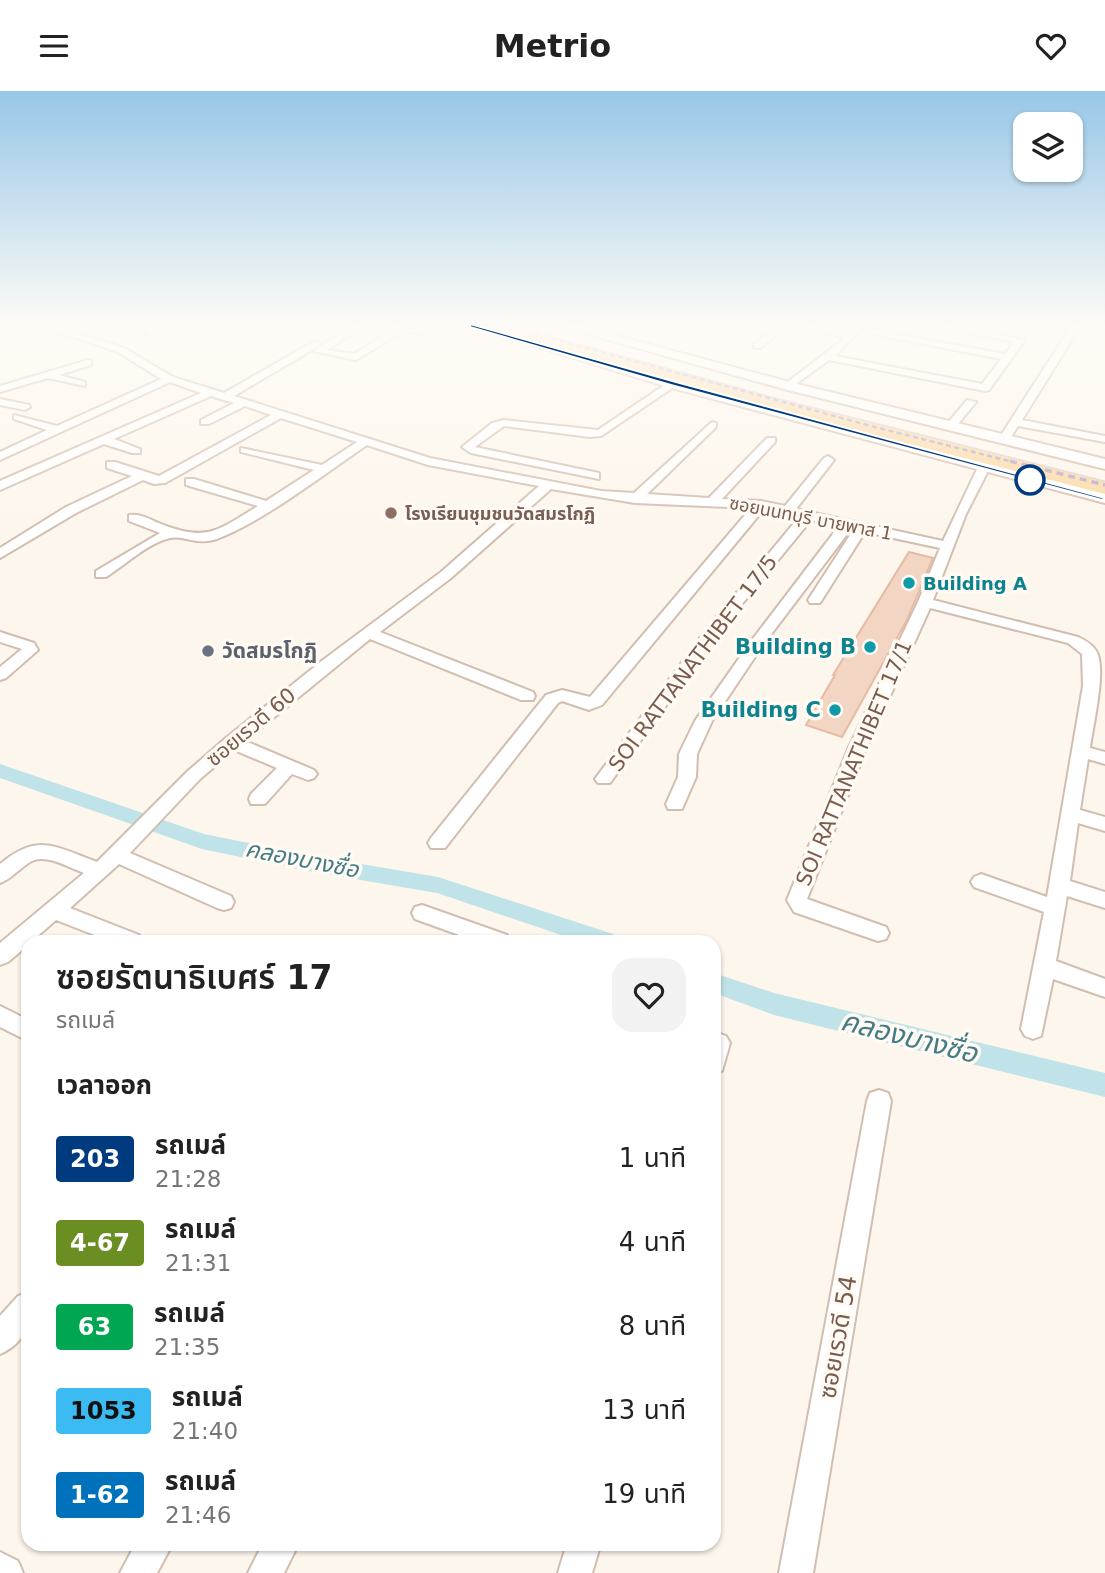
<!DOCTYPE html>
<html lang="th">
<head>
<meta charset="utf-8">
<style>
	:root { --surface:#fff; --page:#f2f2f2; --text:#222; --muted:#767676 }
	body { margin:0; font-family:"DejaVu Sans","Noto Sans Thai",sans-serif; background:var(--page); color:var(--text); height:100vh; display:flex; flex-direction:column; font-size:26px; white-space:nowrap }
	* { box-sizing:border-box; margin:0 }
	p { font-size:23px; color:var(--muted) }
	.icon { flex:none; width:38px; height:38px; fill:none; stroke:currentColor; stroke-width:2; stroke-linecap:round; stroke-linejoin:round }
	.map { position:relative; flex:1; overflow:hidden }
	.details { position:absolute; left:21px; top:844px; width:700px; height:616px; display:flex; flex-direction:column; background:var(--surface); border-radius:21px; box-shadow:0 2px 5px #0004 }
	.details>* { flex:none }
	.badge { padding:0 14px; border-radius:5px; font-size:24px; line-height:46px }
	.fabs { position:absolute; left:1013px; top:21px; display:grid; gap:14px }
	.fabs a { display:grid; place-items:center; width:70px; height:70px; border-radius:14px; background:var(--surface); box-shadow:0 2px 5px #0004; font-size:35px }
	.map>.badge { position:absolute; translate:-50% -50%; box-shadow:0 0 0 4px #fff }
	h2 { padding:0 35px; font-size:26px; line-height:63px }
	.round { display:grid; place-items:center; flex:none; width:74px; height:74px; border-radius:21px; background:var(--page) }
	.head { display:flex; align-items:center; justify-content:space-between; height:119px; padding:0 35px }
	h1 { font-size:33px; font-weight:600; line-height:52px }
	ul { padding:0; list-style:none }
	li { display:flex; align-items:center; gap:21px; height:84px; padding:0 35px }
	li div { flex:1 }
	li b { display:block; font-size:26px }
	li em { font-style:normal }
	li .badge { min-width:77px; font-weight:700; text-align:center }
	header { display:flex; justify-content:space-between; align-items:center; height:91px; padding:0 35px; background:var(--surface); font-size:32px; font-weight:600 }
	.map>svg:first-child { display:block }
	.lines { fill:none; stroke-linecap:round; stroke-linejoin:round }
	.canal { fill:#bfe3e8; fill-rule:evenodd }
	.building { fill:#f3d5c3; stroke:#e6bba3; stroke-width:2 }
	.minor-casing { stroke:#d1beb0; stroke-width:4 }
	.secondary-casing { stroke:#d6c0b0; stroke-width:4 }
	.primary-casing { stroke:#dad1cd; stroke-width:3 }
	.minor { fill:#fff; fill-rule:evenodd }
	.secondary { fill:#fff; fill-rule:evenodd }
	.primary { fill:#fbd9a5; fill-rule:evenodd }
	.rail-far1 { stroke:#b9a8c9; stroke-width:2.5; stroke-dasharray:5 3.5; stroke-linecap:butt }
	.rail { stroke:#b9a8c9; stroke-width:3.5; stroke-dasharray:7 5; stroke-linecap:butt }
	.line { fill:#003b80; stroke:#fff; stroke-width:2 }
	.stop-dot { fill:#fff; stroke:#003b80; stroke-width:3.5 }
	.education-dot { fill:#8d6e63; stroke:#fffaf3; stroke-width:2.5 }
	.culture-dot { fill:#0f9aa8; stroke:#fffaf3; stroke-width:2.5 }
	.worship-dot { fill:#6b7280; stroke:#fffaf3; stroke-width:2.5 }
	.labels { text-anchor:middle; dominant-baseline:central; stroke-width:7; stroke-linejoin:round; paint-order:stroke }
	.far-education-label { font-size:18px; font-weight:bold; fill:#785e54; stroke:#fffaf3; text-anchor:start }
	.far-street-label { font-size:18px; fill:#7a5c4d; stroke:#fffaf3 }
	.far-culture-label { font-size:18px; font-weight:bold; fill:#0d838f; stroke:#fffaf3; text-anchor:start }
	.culture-label { font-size:21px; font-weight:bold; fill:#0d838f; stroke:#fffaf3; text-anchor:end }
	.worship-label { font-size:21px; font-weight:bold; fill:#5b616d; stroke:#fffaf3; text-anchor:start }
	.street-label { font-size:21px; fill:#7a5c4d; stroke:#fffaf3 }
	.water-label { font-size:23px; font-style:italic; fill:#437c86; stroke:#fffaf3 }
	.near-street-label { font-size:24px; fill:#7a5c4d; stroke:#fffaf3 }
	.near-water-label { font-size:28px; font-style:italic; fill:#437c86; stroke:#fffaf3 }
</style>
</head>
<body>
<header><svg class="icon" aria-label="menu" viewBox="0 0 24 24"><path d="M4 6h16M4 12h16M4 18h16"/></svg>Metrio<svg class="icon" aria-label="heart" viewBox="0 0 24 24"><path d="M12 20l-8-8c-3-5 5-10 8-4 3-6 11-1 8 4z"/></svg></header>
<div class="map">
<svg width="1105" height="1482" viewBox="0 0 1105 1482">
	<rect width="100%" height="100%" fill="#fdf6ec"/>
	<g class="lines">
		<path class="canal" d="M 0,673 L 204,743 L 308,764 L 438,786 L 613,843 L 617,850 L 579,850 L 437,802 L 308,780 L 202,758 L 0,687 Z
			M 714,882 L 774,902 L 1105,982 L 1105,1006 L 774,924 L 714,902 Z"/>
	</g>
	<path class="building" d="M 909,461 L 933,467 L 907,529 L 842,646 L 806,634 L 835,584 L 833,584 Z"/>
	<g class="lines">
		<defs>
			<path id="minor" d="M 0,234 L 10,234 L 0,239 Z
				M 38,234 L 52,234 L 124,257 L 173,286 L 224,302 L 313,251 L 319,251 L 319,255 L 234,305 L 430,367 L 601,400 L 634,402 L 712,331 L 716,332 L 716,336 L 647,403 L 709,407 L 767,347 L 775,347 L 775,351 L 722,408 L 761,410 L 785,415 L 824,367 L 828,365 L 834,369 L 796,418 L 943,450 L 978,376 L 988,373 L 990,376 L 966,423 L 933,509 L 1078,546 C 1087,550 1095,555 1098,564 C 1105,585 1093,634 1090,657 L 1105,661 L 1105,673 L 1088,668 L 1080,719 L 1105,726 L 1105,740 L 1078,732 L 1070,790 L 1105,801 L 1105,817 L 1067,805 L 1056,870 L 1105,888 L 1105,906 L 1053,888 L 1041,945 L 1033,948 L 1025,945 L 1021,938 L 1044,821 L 974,796 L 971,791 L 974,786 L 981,783 L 1047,806 L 1083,595 L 1082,563 L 1068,552 L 930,517 L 867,656 L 807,808 L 886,836 L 889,842 L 886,848 L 878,850 L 794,821 L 787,809 L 849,656 L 918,511 L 940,457 L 865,441 L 820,512 L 810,512 L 808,509 L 854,438 L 851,438 L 763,554 L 712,630 L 697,663 L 696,686 L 682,718 L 668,718 L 666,713 L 678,686 L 679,663 L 695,630 L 752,549 L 839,435 L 811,429 L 719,541 L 610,692 L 598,692 L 595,688 L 598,684 L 709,535 L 799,426 L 764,418 L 602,614 L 589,619 L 562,610 L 558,612 L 445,757 L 431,757 L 428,752 L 431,747 L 546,604 L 562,599 L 590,606 L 751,417 L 635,412 L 551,398 L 451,487 L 380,541 L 533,601 L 535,605 L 533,609 L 521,609 L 370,548 L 245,650 L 314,679 L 317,683 L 314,687 L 308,689 L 292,683 L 265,713 L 251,713 L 249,708 L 251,703 L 277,677 L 234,659 L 200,688 L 130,762 L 231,805 L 234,811 L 231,817 L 224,819 L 217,817 L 119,773 L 70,817 L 139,844 L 141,850 L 110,850 L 56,829 L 32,850 L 28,850 L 28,854 L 8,871 L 0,874 L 0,852 L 84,782 C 67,776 43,760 27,773 C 18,779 11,788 0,792 L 0,773 C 39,741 55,756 97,771 L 188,680 L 226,647 L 323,569 L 441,481 L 539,395 L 428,374 L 367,354 C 324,383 264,430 217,448 C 196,455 185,444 170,447 C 148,452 125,474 106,486 L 96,486 L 96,480 L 160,442 L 129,430 L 129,424 C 140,422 151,429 161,433 C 207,451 217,440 258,415 L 186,394 L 186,388 L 194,388 L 266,410 L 314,379 L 241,361 L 241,357 L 322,374 L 357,351 L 281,327 L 165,392 L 154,393 L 143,389 L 76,422 L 0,467 L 0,457 L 66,416 L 132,385 L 107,377 L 107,371 L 115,371 L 159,385 L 271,324 L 245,315 L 209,333 L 201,333 L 201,329 L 234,312 L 211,305 L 114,348 L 140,358 L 140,362 L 132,362 L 104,353 L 0,399 L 0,390 L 201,302 L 170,291 L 0,369 L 0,361 L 47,339 L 14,328 L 14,324 L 57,335 L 161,288 L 118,261 Z
				M 156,234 L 168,234 L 152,243 L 146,243 L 146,239 Z
				M 354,234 L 365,234 L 327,259 L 354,263 L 394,238 L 386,234 L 422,237 L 444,234 L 423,243 L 404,240 L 356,269 L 313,260 Z
				M 779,234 L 789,234 L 760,257 L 754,257 L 754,253 Z
				M 796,234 L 813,234 L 849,242 L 856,234 L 865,234 L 835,265 L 982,293 L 1001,268 L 867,242 L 872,239 L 1005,263 L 1014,251 L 931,234 L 951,234 L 1025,249 L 989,299 L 985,300 L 829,269 L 789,298 L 785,297 L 785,293 L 845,247 Z
				M 1072,234 L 1081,234 L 1022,329 L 1105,345 L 1105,351 L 1018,335 L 1008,351 L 1000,351 L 998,349 Z
				M 88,269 L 91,270 L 91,274 L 59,284 L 85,291 L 85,295 L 48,287 L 0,301 L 0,295 Z
				M 669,291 L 678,293 L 601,345 L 590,346 L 504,335 L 475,356 L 599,382 L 599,388 L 471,362 L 462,356 L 492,332 L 504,329 L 598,339 Z
				M 0,308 L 29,314 L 30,316 L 25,319 L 0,314 Z
				M 967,309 L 976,311 L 954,338 L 946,338 L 946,334 Z
				M 0,541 L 34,552 L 38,559 L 6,587 L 0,589 L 0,576 L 22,558 L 0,551 Z
				M 422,814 L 507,844 L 510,850 L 476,850 L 415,828 L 412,822 L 415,816 Z
				M 0,915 L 28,929 L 28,950 L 0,936 Z
				M 718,942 L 726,945 L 730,952 L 722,980 L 714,983 L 714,943 Z
				M 879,999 L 888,1002 L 891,1010 L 813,1482 L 779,1482 L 867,1010 L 870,1002 Z
				M 28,1201 C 28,1229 30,1250 0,1263 L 0,1225 L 18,1205 Z
				M 136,1452 L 173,1452 L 157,1482 L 120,1482 Z
				M 263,1452 L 299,1452 L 284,1482 L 248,1482 Z
				M 567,1452 L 601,1452 L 592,1482 L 558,1482 Z
				M 0,1461 L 18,1470 L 23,1482 L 0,1482 Z"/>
			<path id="secondary" d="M 466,234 L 487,234 L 678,290 L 1105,401 L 1105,412 L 668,296 Z
				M 555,234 L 577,234 L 793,292 L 1105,368 L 1105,378 L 784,298 Z"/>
			<path id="primary" d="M 483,234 L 507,234 L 780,309 L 1105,391 L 1105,403 L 768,317 L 485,237 Z"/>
		</defs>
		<use href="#minor" class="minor-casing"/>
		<use href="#secondary" class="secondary-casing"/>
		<use href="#primary" class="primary-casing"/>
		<use href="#minor" class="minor"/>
		<use href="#secondary" class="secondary"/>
		<use href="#primary" class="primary"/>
		<path class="rail-far1" d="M 503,234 L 867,334 L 1017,372"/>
		<path class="rail" d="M 1010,370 L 1105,394"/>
	</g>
	<linearGradient id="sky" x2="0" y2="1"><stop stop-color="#97c7e8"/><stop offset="0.53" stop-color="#fefbf6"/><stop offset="1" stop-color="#fefbf6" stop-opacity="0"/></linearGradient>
	<rect width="1105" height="442" fill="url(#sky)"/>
	<path class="line" d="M 470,233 L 676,291 L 1105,407 L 1102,409 L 671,294 L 470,236 Z"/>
	<circle class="stop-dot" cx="1030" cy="389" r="14"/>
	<circle class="education-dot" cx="391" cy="422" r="7"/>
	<g class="culture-dot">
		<circle cx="909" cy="492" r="7"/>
		<circle cx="870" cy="556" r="7"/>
		<circle cx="835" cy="619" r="7"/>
	</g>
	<circle class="worship-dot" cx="208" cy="560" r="7"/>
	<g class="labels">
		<g class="far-education-label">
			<text x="405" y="422">โรงเรียนชุมชนวัดสมรโกฏิ</text>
		</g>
		<g class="far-street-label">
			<text transform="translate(811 427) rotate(11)">ซอยนนทบุรี บายพาส 1</text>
		</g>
		<g class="far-culture-label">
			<text x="923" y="492">Building A</text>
		</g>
		<g class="culture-label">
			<text x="856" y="556">Building B</text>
			<text x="821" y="619">Building C</text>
		</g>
		<g class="worship-label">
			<text x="222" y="560">วัดสมรโกฏิ</text>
		</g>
		<g class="street-label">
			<text transform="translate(693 572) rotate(-53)">SOI RATTANATHIBET 17/5</text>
			<text transform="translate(251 636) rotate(-40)">ซอยเรวดี 60</text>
			<text transform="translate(854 672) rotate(-67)">SOI RATTANATHIBET 17/1</text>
		</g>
		<g class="water-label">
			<text transform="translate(302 768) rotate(11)">คลองบางซื่อ</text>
		</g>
		<g class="near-street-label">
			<text transform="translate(838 1246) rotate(-80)">ซอยเรวดี 54</text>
		</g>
		<g class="near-water-label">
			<text transform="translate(909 946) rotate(14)">คลองบางซื่อ</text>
		</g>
	</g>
</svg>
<div class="fabs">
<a><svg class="icon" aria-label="layers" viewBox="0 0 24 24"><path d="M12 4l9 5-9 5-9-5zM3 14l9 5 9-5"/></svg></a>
</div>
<section class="details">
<div class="head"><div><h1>ซอยรัตนาธิเบศร์ 17</h1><p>รถเมล์</p></div><a class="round"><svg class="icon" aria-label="heart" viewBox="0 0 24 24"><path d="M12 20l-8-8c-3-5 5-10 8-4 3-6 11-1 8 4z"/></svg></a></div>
<h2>เวลาออก</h2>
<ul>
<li><span class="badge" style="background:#003b80;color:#fff">203</span><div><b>รถเมล์</b><p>21:28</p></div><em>1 นาที</em></li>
<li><span class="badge" style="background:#6b8e23;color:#fff">4-67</span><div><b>รถเมล์</b><p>21:31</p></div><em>4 นาที</em></li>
<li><span class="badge" style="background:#00a651;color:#fff">63</span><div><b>รถเมล์</b><p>21:35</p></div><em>8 นาที</em></li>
<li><span class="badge" style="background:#3cbbf2;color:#111">1053</span><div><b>รถเมล์</b><p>21:40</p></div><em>13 นาที</em></li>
<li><span class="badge" style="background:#0072bc;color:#fff">1-62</span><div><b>รถเมล์</b><p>21:46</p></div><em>19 นาที</em></li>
</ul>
</section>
</div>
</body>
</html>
